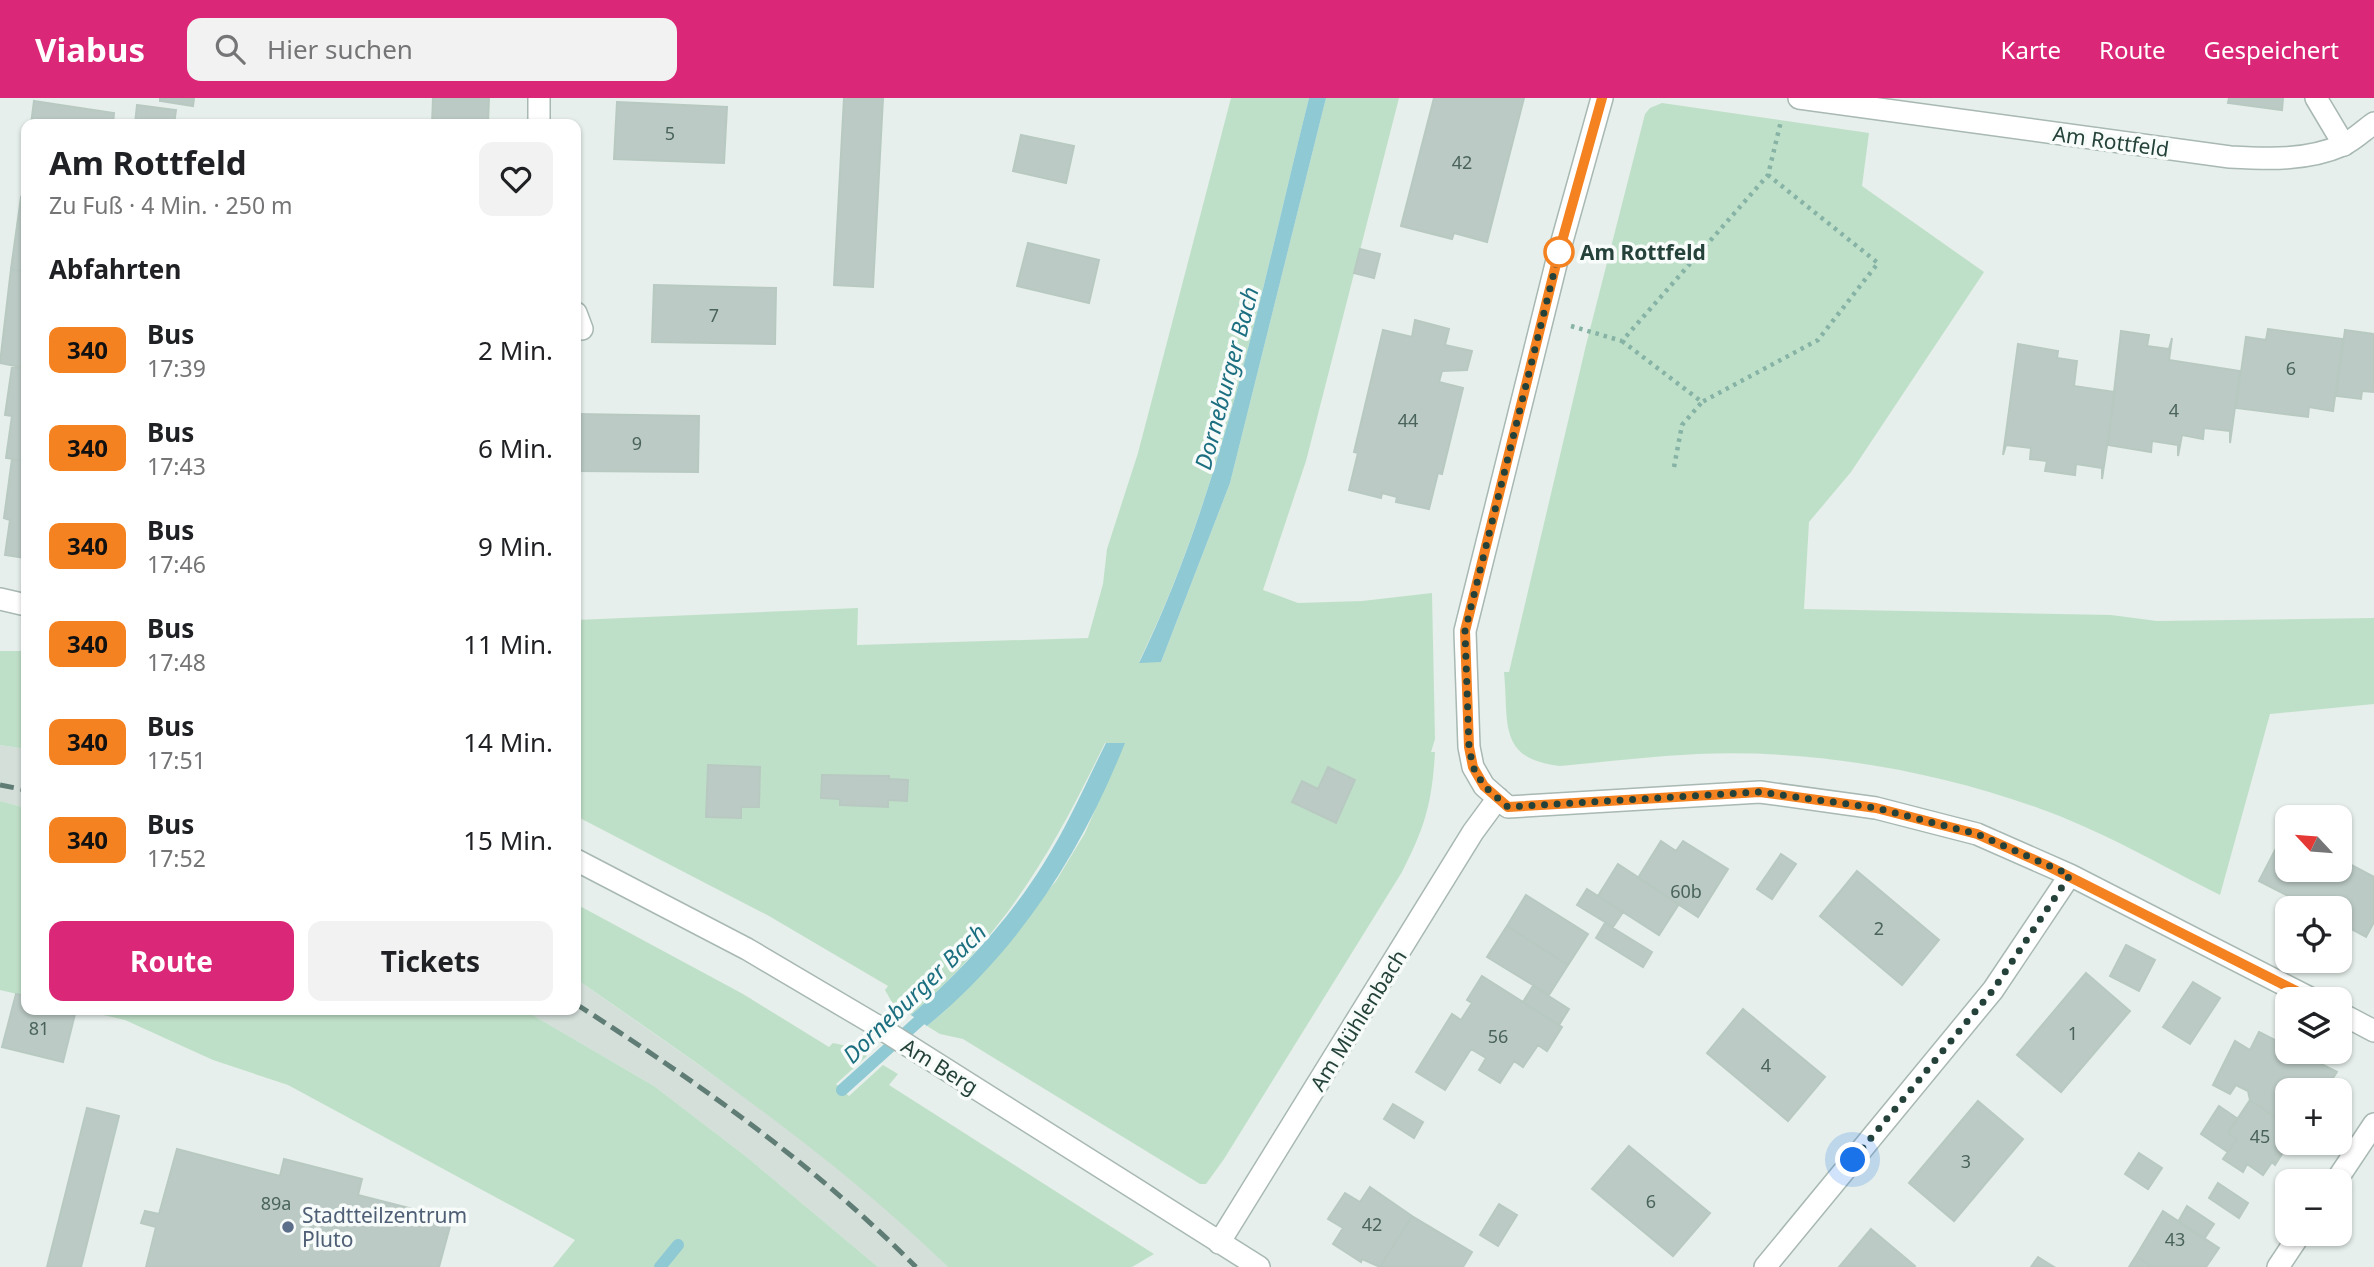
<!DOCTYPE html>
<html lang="de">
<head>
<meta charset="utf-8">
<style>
	:root { --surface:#fff; --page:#f2f2f2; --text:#202124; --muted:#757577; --accent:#db2777 }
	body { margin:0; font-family:"Noto Sans",sans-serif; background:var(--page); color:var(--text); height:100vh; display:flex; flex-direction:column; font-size:26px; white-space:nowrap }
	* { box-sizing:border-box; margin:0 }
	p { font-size:23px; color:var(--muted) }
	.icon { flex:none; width:38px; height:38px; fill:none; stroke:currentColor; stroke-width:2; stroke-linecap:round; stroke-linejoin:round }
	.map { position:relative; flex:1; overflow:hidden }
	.panel { position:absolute; left:21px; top:21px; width:560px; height:896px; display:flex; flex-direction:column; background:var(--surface); border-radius:14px; box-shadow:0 2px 5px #0004 }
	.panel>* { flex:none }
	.badge { padding:0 14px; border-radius:10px; font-size:24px; line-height:46px }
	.needle { width:46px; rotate:296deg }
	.tools { position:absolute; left:2275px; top:707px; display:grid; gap:14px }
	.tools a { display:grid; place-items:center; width:77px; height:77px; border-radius:14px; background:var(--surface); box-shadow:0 2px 5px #0004; font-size:35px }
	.you { position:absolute; width:35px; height:35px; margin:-18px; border:5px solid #fff; border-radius:50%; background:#1a73e8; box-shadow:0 0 0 10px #1a73e833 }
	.map>.badge { position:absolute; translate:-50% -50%; box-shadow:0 0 0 4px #fff }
	h2 { padding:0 28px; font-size:26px; line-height:63px }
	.round { display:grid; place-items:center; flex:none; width:74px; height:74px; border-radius:14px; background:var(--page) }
	.headline { display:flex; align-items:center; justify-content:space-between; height:119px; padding:0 28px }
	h1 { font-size:33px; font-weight:700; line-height:52px }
	.primary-button { display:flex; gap:14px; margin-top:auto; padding:14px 28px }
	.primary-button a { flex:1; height:80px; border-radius:14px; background:var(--accent); color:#fff; font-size:28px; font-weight:700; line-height:80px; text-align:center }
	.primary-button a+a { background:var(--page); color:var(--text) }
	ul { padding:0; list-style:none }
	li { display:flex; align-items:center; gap:21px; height:98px; padding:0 28px }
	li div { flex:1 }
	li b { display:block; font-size:26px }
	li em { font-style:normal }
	li .badge { min-width:77px; font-weight:700; text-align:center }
	header { display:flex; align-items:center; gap:42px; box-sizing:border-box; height:98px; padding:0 35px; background:var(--accent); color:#fff }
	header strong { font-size:33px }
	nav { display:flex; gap:38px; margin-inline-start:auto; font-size:24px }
	.search { width:490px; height:63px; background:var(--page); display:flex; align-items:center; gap:18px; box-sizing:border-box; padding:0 24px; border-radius:14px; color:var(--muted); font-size:26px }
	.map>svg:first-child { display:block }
	.built { fill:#d4dfda }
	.green { fill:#bfe0c8 }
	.water { fill:#8ec9d4 }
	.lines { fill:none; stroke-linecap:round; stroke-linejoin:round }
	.stream { stroke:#8ec9d4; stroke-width:12 }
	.building { fill:#bbcac4; stroke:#b8c9c2; stroke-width:2 }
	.lane-casing { stroke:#a8b8b2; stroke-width:24 }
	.street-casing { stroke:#a8b8b2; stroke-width:24 }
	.path { stroke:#86b3a5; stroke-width:4.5; stroke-dasharray:3.5 5; stroke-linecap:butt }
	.lane { stroke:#fff; stroke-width:21 }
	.street { stroke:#fff; stroke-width:21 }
	.rail { stroke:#5f7d75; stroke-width:5; stroke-dasharray:14 7; stroke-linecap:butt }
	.line-casing { stroke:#fff; stroke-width:16 }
	.line { stroke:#f58220; stroke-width:10 }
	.walk { stroke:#24423a; stroke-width:7; stroke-dasharray:0 12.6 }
	.stop-dot { fill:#fff; stroke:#f58220; stroke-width:3.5 }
	.service-dot { fill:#5c6f8a; stroke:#f7fbf9; stroke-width:2.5 }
	.labels { text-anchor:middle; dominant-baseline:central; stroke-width:7; stroke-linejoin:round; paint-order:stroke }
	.number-label { font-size:18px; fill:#4a645c }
	.street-label { font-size:21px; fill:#24423a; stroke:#f7fbf9 }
	.stop-label { font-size:21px; font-weight:bold; fill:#24423a; stroke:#f7fbf9; text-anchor:start }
	.service-label { font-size:21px; fill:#4e5e75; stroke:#f7fbf9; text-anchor:start }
	.water-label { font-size:23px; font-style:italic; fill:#1c6f80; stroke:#f7fbf9 }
</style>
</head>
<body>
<header>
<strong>Viabus</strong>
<div class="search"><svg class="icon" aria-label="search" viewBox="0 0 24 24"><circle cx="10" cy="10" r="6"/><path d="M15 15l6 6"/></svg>Hier suchen</div>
<nav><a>Karte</a><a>Route</a><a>Gespeichert</a></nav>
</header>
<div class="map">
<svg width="2374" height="1169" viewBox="0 0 2374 1169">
	<rect width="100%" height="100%" fill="#e6efeb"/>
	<path class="built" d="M 0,647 L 26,651 L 26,710 L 0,703 Z
		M 576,881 L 782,1025 L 893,1116 L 948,1169 L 878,1169 L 748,1060 L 654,988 L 524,912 L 576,912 Z"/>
	<path class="green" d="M 1231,0 L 1309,0 C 1262,188 1224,390 1139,564 L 1161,564 L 1230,385 L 1326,0 L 1399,0 L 1306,363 L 1263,492 L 1298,505 L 1362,503 L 1432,495 L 1435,641 L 1431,654 L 1435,654 C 1432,705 1425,729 1402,774 L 1224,1061 L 1206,1086 L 1200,1086 L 963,941 L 940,936 L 927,928 L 947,911 L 1056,783 L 1085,735 L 1124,645 L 1105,645 C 1050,758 1006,834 911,917 L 893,906 L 885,892 L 888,888 L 769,818 L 576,718 L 576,522 L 858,510 L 857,547 L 1088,540 L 1103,486 L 1107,451 L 1138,355 Z
		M 1662,5 L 1869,35 L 1862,88 L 1984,174 L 1851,374 L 1809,424 L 1804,511 L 2111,517 L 2157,523 L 2374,520 L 2374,606 L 2270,616 L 2220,797 C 2160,767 2101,732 2038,710 C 1932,672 1811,651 1698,656 C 1652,658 1606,664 1560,668 C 1497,661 1509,625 1504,574 L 1509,574 L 1586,247 L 1645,16 L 1650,10 Z
		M 0,553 L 26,553 L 26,651 L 0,647 Z
		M 0,703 L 26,710 L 26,898 L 0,892 Z
		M 576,806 L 743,896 L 829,949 L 833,945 L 852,949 L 867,958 L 836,986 L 849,998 L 883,967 L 898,976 L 889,987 L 1154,1156 L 1132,1169 L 948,1169 C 834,1058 706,971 576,881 Z
		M 82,912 L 524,912 L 654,988 L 748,1060 L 878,1169 L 553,1169 L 575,1142 L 288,987 L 213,962 L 125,922 Z"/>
	<path class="water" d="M 1309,0 L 1326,0 L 1230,385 L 1161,564 L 1139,565 C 1224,390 1262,188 1309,0 Z
		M 1106,645 L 1125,645 C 1081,755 1019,852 927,928 L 911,917 C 962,872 1008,823 1044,765 C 1068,727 1086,685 1106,645 Z"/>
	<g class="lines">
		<path class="stream" d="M 842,992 L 930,913
			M 660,1169 L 678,1147"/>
	</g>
	<path class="building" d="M 160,0 L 194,0 L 193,8 L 160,3 Z
		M 433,0 L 489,0 L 488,26 L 432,26 Z
		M 844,0 L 883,0 L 873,189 L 834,187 Z
		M 1434,0 L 1524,0 L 1487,144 L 1454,135 L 1452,141 L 1401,128 Z
		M 2229,0 L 2283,0 L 2282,12 L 2228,5 Z
		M 34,3 L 114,15 L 113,26 L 31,26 Z
		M 617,4 L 727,9 L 724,65 L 614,61 Z
		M 137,7 L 176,12 L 174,26 L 135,26 Z
		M 1021,37 L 1074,48 L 1066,85 L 1013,73 Z
		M 21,99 L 26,100 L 26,174 L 11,171 Z
		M 1028,145 L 1099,162 L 1089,205 L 1017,188 Z
		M 1360,151 L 1380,156 L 1374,180 L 1354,175 Z
		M 11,171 L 26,174 L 26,270 L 0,265 Z
		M 654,187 L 776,190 L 775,246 L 652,244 Z
		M 1415,222 L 1449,231 L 1445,247 L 1472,253 L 1467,272 L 1442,273 L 1439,284 L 1463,290 L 1442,376 L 1438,375 L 1429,411 L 1396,404 L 1397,399 L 1382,395 L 1381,400 L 1349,392 L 1358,355 L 1354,354 L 1383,232 L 1412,239 Z
		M 2268,231 L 2343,241 L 2333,313 L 2309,309 L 2308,319 L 2236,310 L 2246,239 L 2266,242 Z
		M 2345,232 L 2374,236 L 2374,294 L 2362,293 L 2361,301 L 2336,298 Z
		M 2121,233 L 2149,237 L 2147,248 L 2169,251 L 2172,240 L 2169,262 L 2240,273 L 2230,345 L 2230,333 L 2204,330 L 2203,341 L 2182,337 L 2178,358 L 2178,347 L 2152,343 L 2151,354 L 2108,347 Z
		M 2018,246 L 2058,253 L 2057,260 L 2077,263 L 2074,288 L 2115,294 L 2102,381 L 2102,370 L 2076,366 L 2075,377 L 2045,373 L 2047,363 L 2030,361 L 2031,350 L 2006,347 L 2003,357 Z
		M 12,269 L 26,271 L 26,363 L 6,360 L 12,318 L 5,317 Z
		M 576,316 L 699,318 L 698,374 L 576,373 Z
		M 12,361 L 26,363 L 26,460 L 5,457 L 10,422 L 4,420 Z
		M 708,667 L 760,669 L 759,709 L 741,709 L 741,720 L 706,719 Z
		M 1328,669 L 1355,682 L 1336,725 L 1292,704 L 1302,683 L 1318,691 Z
		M 822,677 L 889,678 L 889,681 L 908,682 L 907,703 L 888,702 L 888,709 L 840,707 L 840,701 L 821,700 Z
		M 2285,733 L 2287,772 L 2340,772 L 2340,761 L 2374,779 L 2374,824 L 2366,839 L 2340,825 L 2340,810 L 2312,810 L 2259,783 Z
		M 1661,743 L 1676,753 L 1683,743 L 1728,771 L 1698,819 L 1638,780 Z
		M 1781,756 L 1796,766 L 1772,801 L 1757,791 Z
		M 1618,766 L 1679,806 L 1659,837 L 1598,798 Z
		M 1857,773 L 1939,842 L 1902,887 L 1820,818 Z
		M 1587,791 L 1623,814 L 1613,829 L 1577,807 Z
		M 1526,797 L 1588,836 L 1568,867 L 1507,828 Z
		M 1605,825 L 1652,854 L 1643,869 L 1596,840 Z
		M 1507,828 L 1568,867 L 1549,897 L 1487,859 Z
		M 2126,847 L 2155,862 L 2139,893 L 2110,878 Z
		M 2086,875 L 2130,913 L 2061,994 L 2017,957 Z
		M 1482,878 L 1562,929 L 1547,953 L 1538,947 L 1523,969 L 1514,963 L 1500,985 L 1479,972 L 1486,960 L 1471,951 L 1445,992 L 1416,974 L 1452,916 L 1461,922 L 1472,905 L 1467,902 Z
		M 2193,884 L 2220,900 L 2190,946 L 2163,929 Z
		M 1533,888 L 1569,911 L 1559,927 L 1523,904 Z
		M 16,896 L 26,898 L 26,912 L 76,912 L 63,964 L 2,949 Z
		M 1743,911 L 1825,979 L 1788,1023 L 1707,955 Z
		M 2259,934 L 2287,948 L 2287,954 L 2298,954 L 2337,974 L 2325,992 L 2287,992 L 2287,1027 L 2250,1002 L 2248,993 L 2236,987 L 2230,996 L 2213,987 L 2235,943 L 2250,952 Z
		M 2250,1002 L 2287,1027 L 2289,1045 L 2275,1067 L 2272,1064 L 2263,1077 L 2247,1066 L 2243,1074 L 2223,1061 L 2237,1041 L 2228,1035 Z
		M 1978,1003 L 2023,1041 L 1954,1123 L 1909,1085 Z
		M 1393,1006 L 1423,1024 L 1414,1040 L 1384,1021 Z
		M 2219,1008 L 2238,1021 L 2228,1035 L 2237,1041 L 2228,1054 L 2201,1036 Z
		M 87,1010 L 119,1018 L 81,1169 L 47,1169 Z
		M 1629,1048 L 1710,1115 L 1673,1158 L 1592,1091 Z
		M 177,1051 L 280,1078 L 284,1061 L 362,1081 L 358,1097 L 452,1121 L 439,1169 L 146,1169 L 156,1129 L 141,1125 L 145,1113 L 159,1116 Z
		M 2139,1055 L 2162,1070 L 2148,1091 L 2125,1076 Z
		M 2218,1085 L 2248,1105 L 2239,1120 L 2209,1100 Z
		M 1370,1089 L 1412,1118 L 1380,1169 L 1362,1161 L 1361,1164 L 1333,1146 L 1343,1130 L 1328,1121 L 1345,1095 L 1360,1104 Z
		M 1499,1106 L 1517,1117 L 1498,1148 L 1480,1137 Z
		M 2187,1108 L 2214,1126 L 2204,1141 L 2178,1124 Z
		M 2163,1113 L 2219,1150 L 2206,1169 L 2152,1169 L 2136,1158 Z
		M 1412,1118 L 1472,1154 L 1463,1169 L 1380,1169 Z
		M 1871,1131 L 1915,1168 L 1914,1169 L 1839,1169 Z
		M 2136,1158 L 2152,1169 L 2129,1169 Z
		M 2038,1159 L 2054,1169 L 2031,1169 Z"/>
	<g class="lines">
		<defs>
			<path id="lane" d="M 2316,0 L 2344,47"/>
			<path id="street" d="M 1602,0 L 1559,154 L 1465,533 L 1469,649 L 1473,669 L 1484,688 L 1508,709 L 1760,694 L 1876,710 L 1977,736 L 2070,777 L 2312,901
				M 1799,0 L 2230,59 C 2268,61 2307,63 2343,47 C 2354,42 2364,32 2374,25
				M 539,26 L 539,0
				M 576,215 L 582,231
				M 0,501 L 26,507
				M 576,762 L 747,851 L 874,926 L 1259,1169
				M 2340,915 L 2374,933
				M 2336,1083 L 2374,1026
				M 1219,1145 L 1473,734 L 1498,700
				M 1765,1169 L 1993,892 L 2070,777
				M 2278,1169 L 2300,1136"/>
		</defs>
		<use href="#lane" class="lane-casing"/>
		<use href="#street" class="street-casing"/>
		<path class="path" d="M 1571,228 L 1622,243 L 1768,77 L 1781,23
			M 1622,243 L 1702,304 L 1818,242 L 1878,165 L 1768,77
			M 1674,369 L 1682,327 L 1702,304"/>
		<use href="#lane" class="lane"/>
		<use href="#street" class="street"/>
		<path class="rail" d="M 0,687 L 26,692
			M 576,906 C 697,984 814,1066 916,1169"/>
	</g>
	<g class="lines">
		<defs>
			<path id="line" d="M 1602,0 L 1559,154 L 1465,533 L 1469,649 L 1473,669 L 1484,688 L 1508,709 L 1760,694 L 1876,710 L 1977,736 L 2046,767 L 2312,901"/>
		</defs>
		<use href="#line" class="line-casing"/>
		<use href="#line" class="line"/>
		<path class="walk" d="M 1559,154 L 1465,533 L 1469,649 L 1473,669 L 1484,688 L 1508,709 L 1760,694 L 1876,710 L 1977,736 L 2070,777 L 1993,892 L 1853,1062"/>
	</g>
	<circle class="stop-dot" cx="1559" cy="154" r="14"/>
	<circle class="service-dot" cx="288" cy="1129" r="7"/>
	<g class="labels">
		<g class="number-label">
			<text x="670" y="35">5</text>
			<text x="1462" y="64">42</text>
			<text x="714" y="217">7</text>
			<text x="2291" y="270">6</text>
			<text x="2174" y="312">4</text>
			<text x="1408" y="322">44</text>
			<text x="637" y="345">9</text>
			<text x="1686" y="793">60b</text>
			<text x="1879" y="830">2</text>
			<text x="39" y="930">81</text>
			<text x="2073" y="935">1</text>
			<text x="1498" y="938">56</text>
			<text x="1766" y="967">4</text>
			<text x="2260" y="1038">45</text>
			<text x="1966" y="1063">3</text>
			<text x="1651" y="1103">6</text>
			<text x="276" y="1105">89a</text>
			<text x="1372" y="1126">42</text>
			<text x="2175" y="1141">43</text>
		</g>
		<g class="street-label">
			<text transform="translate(2111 43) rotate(8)">Am Rottfeld</text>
			<text transform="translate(1358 922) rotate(-58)">Am Mühlenbach</text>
			<text transform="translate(940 968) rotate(32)">Am Berg</text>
		</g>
		<g class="stop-label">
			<text x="1580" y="154">Am Rottfeld</text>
		</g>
		<g class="service-label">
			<text x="302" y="1117">Stadtteilzentrum<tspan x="302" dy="24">Pluto</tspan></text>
		</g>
		<g class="water-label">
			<text transform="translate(1226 280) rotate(-75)">Dorneburger Bach</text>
			<text transform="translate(914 895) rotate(-44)">Dorneburger Bach</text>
		</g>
	</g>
</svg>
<div class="tools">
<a><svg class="needle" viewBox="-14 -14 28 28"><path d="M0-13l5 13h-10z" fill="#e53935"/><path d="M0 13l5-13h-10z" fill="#757577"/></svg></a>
<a><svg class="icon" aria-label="locate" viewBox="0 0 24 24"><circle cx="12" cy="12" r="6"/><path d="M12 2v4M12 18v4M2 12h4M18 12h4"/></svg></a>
<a><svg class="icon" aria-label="layers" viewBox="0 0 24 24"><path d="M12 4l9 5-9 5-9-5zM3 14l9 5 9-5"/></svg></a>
<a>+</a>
<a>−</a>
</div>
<div class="you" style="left:1853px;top:1062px"></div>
<section class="panel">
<div class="headline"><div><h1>Am Rottfeld</h1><p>Zu Fuß · 4 Min. · 250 m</p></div><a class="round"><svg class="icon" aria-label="heart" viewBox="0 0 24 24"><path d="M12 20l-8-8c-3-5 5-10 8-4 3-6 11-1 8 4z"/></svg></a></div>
<h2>Abfahrten</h2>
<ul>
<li><span class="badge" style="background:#f58220;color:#111">340</span><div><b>Bus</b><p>17:39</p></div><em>2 Min.</em></li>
<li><span class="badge" style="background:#f58220;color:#111">340</span><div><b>Bus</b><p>17:43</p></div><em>6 Min.</em></li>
<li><span class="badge" style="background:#f58220;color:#111">340</span><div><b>Bus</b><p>17:46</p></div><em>9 Min.</em></li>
<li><span class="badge" style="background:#f58220;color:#111">340</span><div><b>Bus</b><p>17:48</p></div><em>11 Min.</em></li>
<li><span class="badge" style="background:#f58220;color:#111">340</span><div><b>Bus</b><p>17:51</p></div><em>14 Min.</em></li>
<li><span class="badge" style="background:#f58220;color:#111">340</span><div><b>Bus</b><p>17:52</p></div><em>15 Min.</em></li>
</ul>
<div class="primary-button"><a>Route</a><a>Tickets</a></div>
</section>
</div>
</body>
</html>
